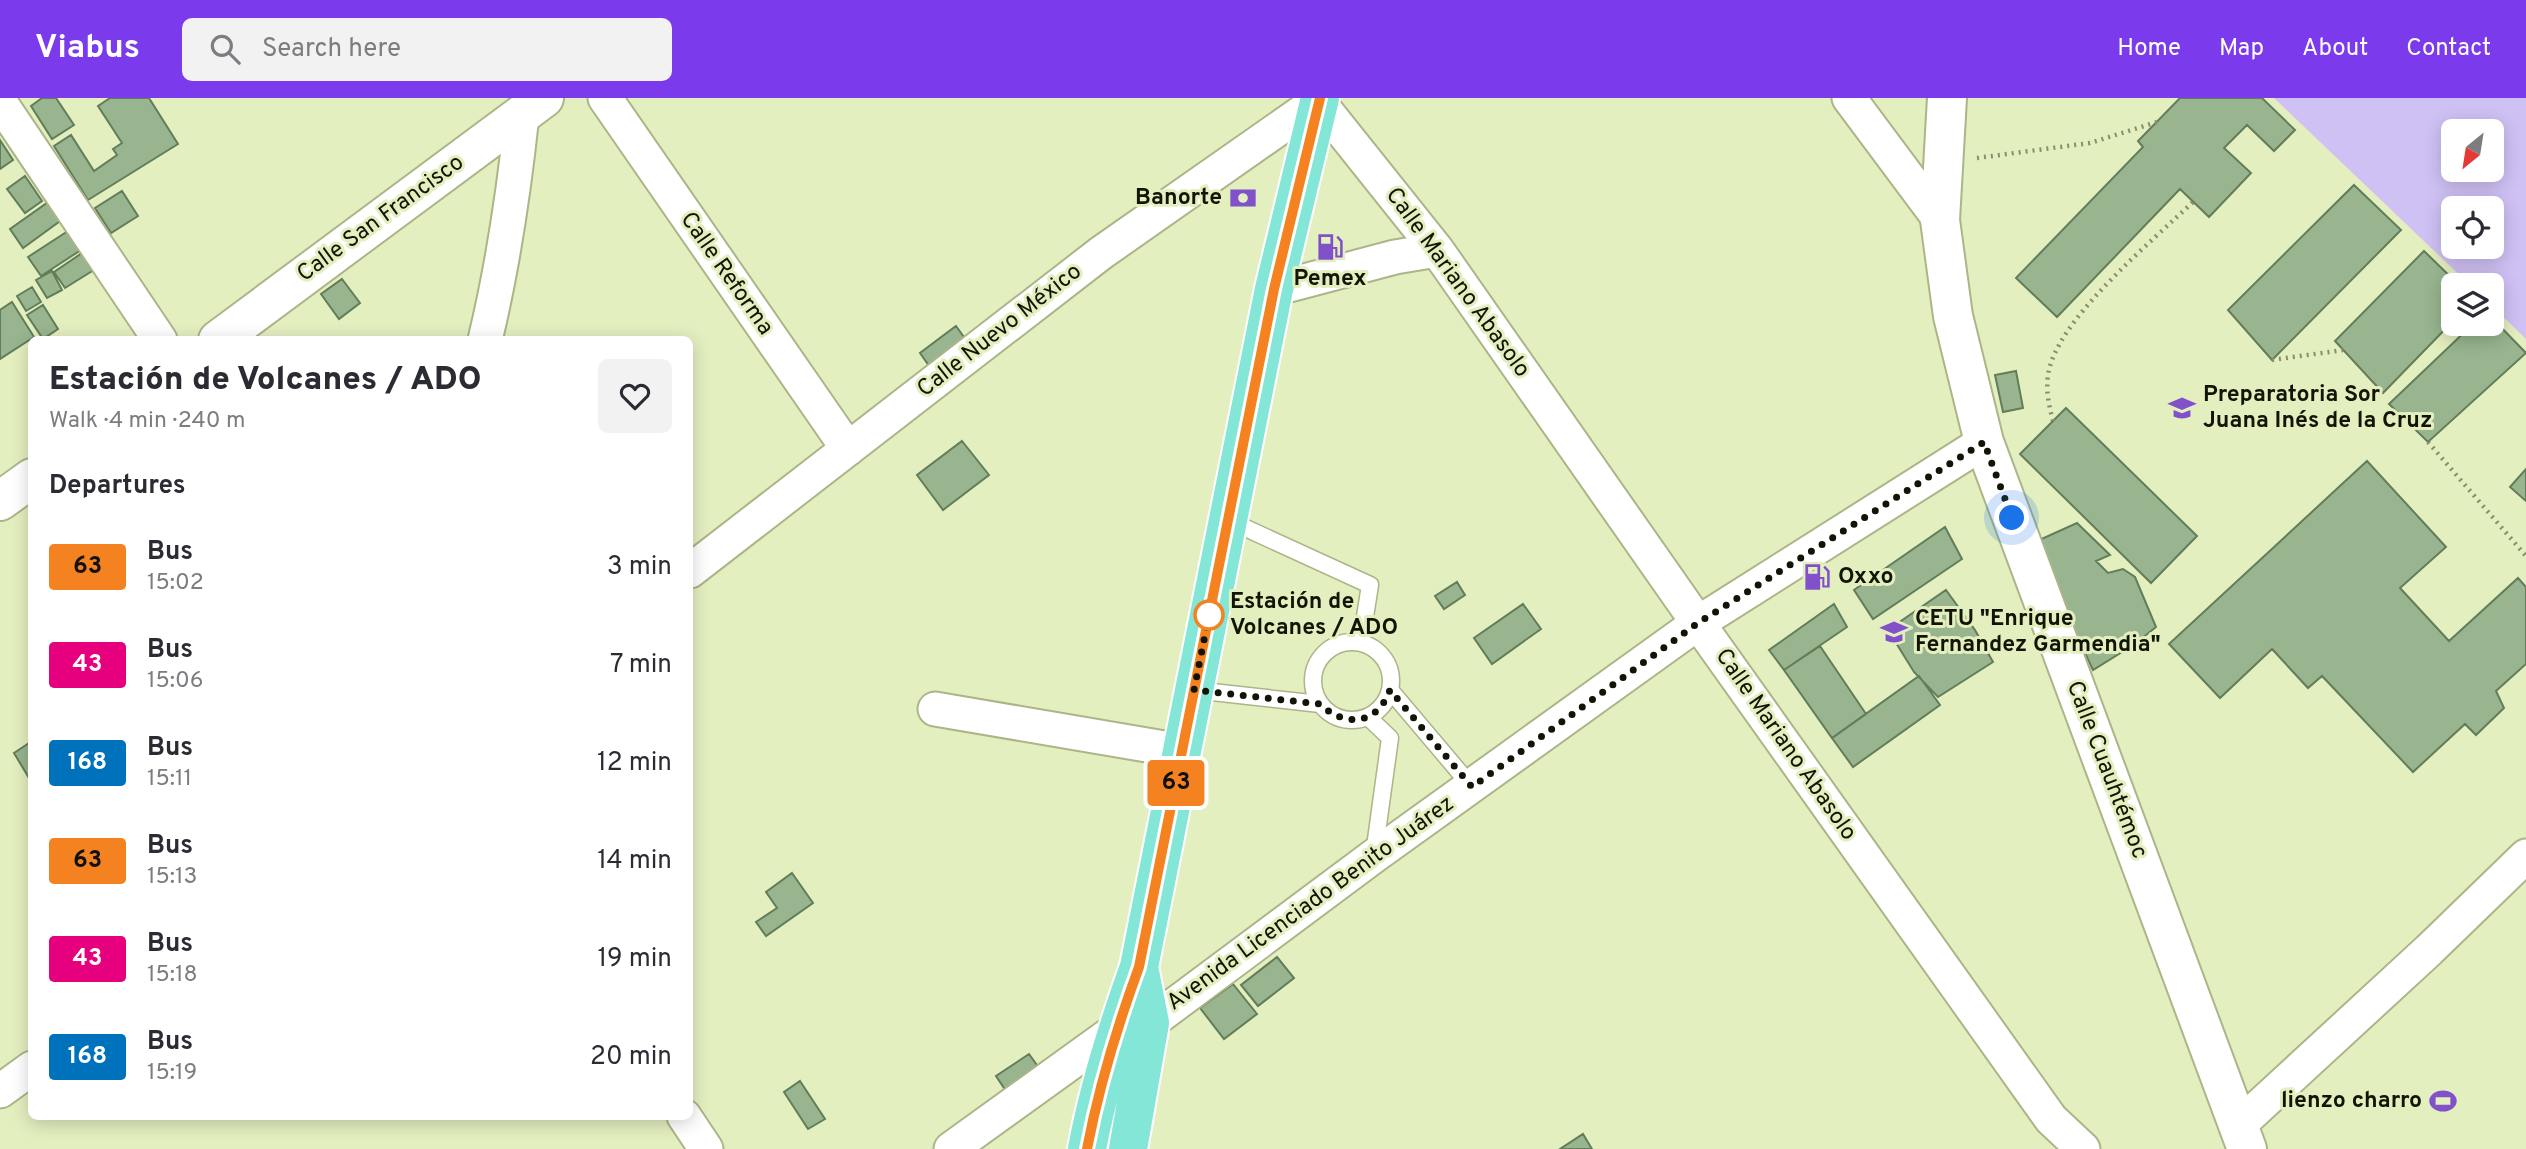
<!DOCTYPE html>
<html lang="en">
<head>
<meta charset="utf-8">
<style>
	:root { --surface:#fff; --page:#f2f2f3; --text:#2b2b33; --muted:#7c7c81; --accent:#7c3aed }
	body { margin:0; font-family:Overpass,sans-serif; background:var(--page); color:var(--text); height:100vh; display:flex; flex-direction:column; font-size:26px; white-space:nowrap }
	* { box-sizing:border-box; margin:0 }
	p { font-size:23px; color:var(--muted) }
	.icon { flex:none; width:38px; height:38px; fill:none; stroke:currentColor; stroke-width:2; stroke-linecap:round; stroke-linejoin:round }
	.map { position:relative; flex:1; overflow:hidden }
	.side { position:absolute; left:28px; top:238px; width:665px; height:784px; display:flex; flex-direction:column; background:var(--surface); border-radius:10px; box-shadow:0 4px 18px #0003 }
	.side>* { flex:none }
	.badge { padding:0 14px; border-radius:5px; font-size:24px; line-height:46px }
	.needle { width:46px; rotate:210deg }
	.tools { position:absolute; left:2441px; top:21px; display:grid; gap:14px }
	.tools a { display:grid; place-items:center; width:63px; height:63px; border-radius:10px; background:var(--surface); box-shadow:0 4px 18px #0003; font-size:35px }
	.you { position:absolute; width:35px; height:35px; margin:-18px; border:5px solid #fff; border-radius:50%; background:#1a73e8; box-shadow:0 0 0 10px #1a73e833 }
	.map>.badge { position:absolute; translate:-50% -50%; box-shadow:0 0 0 4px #fff }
	h2 { padding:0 21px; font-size:26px; line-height:63px }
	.round { display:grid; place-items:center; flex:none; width:74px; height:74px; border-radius:10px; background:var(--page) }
	.head { display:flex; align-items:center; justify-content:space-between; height:119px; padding:0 21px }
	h1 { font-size:33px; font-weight:800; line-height:52px }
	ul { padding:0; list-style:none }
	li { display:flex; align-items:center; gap:21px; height:98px; padding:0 21px }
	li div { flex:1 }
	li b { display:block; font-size:26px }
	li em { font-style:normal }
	li .badge { min-width:77px; font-weight:700; text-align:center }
	header { display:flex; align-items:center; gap:42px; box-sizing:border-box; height:98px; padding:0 35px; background:var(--accent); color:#fff }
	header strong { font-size:33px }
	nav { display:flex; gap:38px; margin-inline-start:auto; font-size:24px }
	.search { width:490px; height:63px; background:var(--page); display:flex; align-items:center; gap:18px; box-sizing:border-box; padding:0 24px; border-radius:10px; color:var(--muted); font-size:26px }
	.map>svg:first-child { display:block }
	.green { fill:#d0c1f5; fill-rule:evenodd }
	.building { fill:#98b58f; stroke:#627d59; stroke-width:2 }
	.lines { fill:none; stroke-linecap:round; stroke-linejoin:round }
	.service-casing { stroke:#abb588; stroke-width:19 }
	.minor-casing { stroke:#abb588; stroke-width:37 }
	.tertiary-casing { stroke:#abb588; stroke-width:42 }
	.secondary-casing { stroke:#abb588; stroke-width:42 }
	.primary-casing { stroke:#fff; stroke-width:42 }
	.path { stroke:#868e6d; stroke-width:4.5; stroke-dasharray:2 5; stroke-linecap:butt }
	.service { stroke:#fff; stroke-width:16 }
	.minor { stroke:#fff; stroke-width:33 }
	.tertiary { stroke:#fff; stroke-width:38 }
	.secondary { stroke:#fff; stroke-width:38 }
	.primary { stroke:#83e6d6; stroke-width:38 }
	.line-casing { stroke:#fff; stroke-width:16 }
	.line { stroke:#f58220; stroke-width:10 }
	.walk { stroke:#121505; stroke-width:7; stroke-dasharray:0 12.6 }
	.stop-dot { fill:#fff; stroke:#f58220; stroke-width:3.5 }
	.labels { text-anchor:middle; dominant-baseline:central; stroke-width:6; stroke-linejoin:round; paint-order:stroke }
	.poi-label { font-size:23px; font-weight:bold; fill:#121505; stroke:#e4efc0; text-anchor:start }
	.street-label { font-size:23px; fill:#121505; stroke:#e4efc0 }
	.stop-label { font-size:23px; font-weight:bold; fill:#121505; stroke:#e4efc0; text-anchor:start }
</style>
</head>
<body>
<header>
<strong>Viabus</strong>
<div class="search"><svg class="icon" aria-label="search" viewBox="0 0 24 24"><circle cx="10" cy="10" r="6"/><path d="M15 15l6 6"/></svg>Search here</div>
<nav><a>Home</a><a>Map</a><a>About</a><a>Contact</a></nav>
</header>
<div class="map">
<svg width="2526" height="1051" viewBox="0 0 2526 1051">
	<rect width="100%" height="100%" fill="#e4efc0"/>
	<path class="green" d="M 2274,0 L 2526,0 L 2526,241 L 2492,208 L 2492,187 L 2470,187 ZM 2454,33 L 2492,33 L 2492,72 L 2454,72 ZM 2454,110 L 2492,110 L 2492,149 L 2454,149 Z"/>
	<path class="building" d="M 42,0 L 56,0 L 74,27 L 52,41 L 31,8 Z
		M 110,0 L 149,0 L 178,46 L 88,102 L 54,48 L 71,37 L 94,73 L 117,57 L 113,51 L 122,45 L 98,8 Z
		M 2180,0 L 2262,0 L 2295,32 L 2274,53 L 2247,27 L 2224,50 L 2251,75 L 2209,119 L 2180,91 L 2057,219 L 2016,180 L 2143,49 L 2138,43 Z
		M 0,42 L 13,62 L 0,71 Z
		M 25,78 L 42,103 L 25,115 L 7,91 Z
		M 2354,87 L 2401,132 L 2272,262 L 2228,212 Z
		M 122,93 L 138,118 L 111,135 L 95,110 Z
		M 54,100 L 67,118 L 23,150 L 10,131 Z
		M 71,131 L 84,150 L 41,178 L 28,159 Z
		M 85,153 L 97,170 L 65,190 L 54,174 Z
		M 2424,153 L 2459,187 L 2454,187 L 2454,222 L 2383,295 L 2335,243 Z
		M 52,173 L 62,192 L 47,200 L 36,182 Z
		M 342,181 L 360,205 L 339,221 L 321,196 Z
		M 32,189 L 41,204 L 26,213 L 17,198 Z
		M 12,204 L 34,239 L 0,261 L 0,212 Z
		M 43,207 L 58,231 L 43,241 L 27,217 Z
		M 2492,220 L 2526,255 L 2428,344 L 2389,306 L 2473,226 L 2492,226 Z
		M 956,228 L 969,246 L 932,272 L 920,255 Z
		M 2016,273 L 2023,310 L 2003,314 L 1995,277 Z
		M 2066,310 L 2197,438 L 2151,485 L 2020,356 Z
		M 962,343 L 989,377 L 943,412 L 917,377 Z
		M 2367,363 L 2446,449 L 2400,490 L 2449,543 L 2518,480 L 2526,489 L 2526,566 L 2496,593 L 2504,610 L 2476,637 L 2465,626 L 2413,674 L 2322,578 L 2308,590 L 2272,551 L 2220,600 L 2169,546 Z
		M 2526,371 L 2526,403 L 2510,389 Z
		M 2077,425 L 2110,457 L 2096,463 L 2108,475 L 2123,471 L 2135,479 L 2156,529 L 2135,546 L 2093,572 L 2058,498 L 2037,443 Z
		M 1945,429 L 1962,461 L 1873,521 L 1854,492 Z
		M 1457,484 L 1465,497 L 1444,511 L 1435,498 Z
		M 1946,492 L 1975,532 L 1993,564 L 1938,599 L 1914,574 L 1888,532 Z
		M 1523,506 L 1541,531 L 1492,566 L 1474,540 Z
		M 1834,506 L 1847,529 L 1784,572 L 1769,552 Z
		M 1820,548 L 1866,616 L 1832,640 L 1784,572 Z
		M 1919,578 L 1940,607 L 1853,669 L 1832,640 Z
		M 29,645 L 32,649 L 32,679 L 29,680 L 14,655 Z
		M 792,775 L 813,805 L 766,838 L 756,824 L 777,810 L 766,794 Z
		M 1277,859 L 1294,880 L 1258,908 L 1241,887 Z
		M 1233,886 L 1257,916 L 1224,941 L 1200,910 Z
		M 1029,956 L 1044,977 L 1010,999 L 996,978 Z
		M 800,983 L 825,1021 L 808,1031 L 784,994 Z
		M 1583,1036 L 1592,1051 L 1560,1051 Z"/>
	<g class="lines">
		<defs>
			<path id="service" d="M 1228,422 L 1370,487 L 1361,544
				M1313 583a39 39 0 1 1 78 0a39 39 0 1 1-78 0Z
				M 1194,592 L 1320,606
				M 1390,592 L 1472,689
				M 1368,619 L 1390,640 L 1374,756"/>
			<path id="minor" d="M 605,0 L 848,351
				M 1849,0 L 1940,122
				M 0,4 L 160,242
				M 1274,191 L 1395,159 L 1437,152
				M 485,242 C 503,168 514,92 522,17
				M 690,473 L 1101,155 L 1318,3 L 1437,152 L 1698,525 L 2051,1021 L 2083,1051
				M 935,611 L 1182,653
				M 0,993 L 32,970
				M 684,1018 L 706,1051
				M 2239,1027 L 2429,852 L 2526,758
				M 951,1051 L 1116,932 L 1150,925 L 1374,758 L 1698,525 L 1984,344"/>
			<path id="tertiary" d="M 218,242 L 544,0
				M 0,403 L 32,380"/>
			<path id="secondary" d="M 1947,0 L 1940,122 L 1953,218 L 1984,344 L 2247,1051"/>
			<path id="primary" d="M 1087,1051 C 1099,987 1117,930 1139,869 L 1274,191 L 1320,0
				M 1128,1051 L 1150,925 L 1139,869"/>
		</defs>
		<use href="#service" class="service-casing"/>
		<use href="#minor" class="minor-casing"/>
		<use href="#tertiary" class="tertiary-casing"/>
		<use href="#secondary" class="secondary-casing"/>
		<use href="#primary" class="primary-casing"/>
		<path class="path" d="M 1977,60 L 2090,45 L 2157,24
			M 2272,262 L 2343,252
			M 2053,323 C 2048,304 2044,285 2051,265 C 2068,213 2152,143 2193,104
			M 2428,344 L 2526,458"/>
		<use href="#service" class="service"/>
		<use href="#minor" class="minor"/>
		<use href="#tertiary" class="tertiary"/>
		<use href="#secondary" class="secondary"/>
		<use href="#primary" class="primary"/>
	</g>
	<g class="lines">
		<defs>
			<path id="line" d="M 1087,1051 C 1099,988 1117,929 1139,869 L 1274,191 L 1320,0"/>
		</defs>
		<use href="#line" class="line-casing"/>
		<use href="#line" class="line"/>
		<path class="walk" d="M 1209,517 L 1194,592 L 1320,606 C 1345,630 1377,627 1390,592 L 1472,689 L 1698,525 L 1984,344 L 2012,420"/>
	</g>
	<defs>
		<symbol id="bank-bare" viewBox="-9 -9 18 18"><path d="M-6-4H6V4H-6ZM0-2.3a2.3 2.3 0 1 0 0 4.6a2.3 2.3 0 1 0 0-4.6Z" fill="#8051c9" stroke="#e4efc0" stroke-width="2.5" paint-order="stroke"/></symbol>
		<symbol id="fuel-bare" viewBox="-9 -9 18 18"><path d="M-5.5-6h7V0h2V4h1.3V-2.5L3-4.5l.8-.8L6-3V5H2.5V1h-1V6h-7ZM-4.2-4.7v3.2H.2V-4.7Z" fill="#8051c9" stroke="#e4efc0" stroke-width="2.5" paint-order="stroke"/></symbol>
		<symbol id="school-bare" viewBox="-9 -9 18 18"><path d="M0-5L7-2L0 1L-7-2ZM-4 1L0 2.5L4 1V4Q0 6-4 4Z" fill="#8051c9" stroke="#e4efc0" stroke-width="2.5" paint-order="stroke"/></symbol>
		<symbol id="university-bare" viewBox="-9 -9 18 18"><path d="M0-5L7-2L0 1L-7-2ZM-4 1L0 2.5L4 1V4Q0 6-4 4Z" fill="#8051c9" stroke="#e4efc0" stroke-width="2.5" paint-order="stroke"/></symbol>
		<symbol id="stadium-bare" viewBox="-9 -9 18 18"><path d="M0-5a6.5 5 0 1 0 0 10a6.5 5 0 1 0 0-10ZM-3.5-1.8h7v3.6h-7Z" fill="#8051c9" stroke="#e4efc0" stroke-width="2.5" paint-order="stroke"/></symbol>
	</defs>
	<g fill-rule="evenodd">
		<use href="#bank-bare" x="1224" y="81" width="38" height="38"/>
		<use href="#fuel-bare" x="1311" y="130" width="38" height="38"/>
		<use href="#school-bare" x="2163" y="291" width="38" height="38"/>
		<use href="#fuel-bare" x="1798" y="460" width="38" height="38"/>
		<use href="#university-bare" x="1875" y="515" width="38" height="38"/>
		<use href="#stadium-bare" x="2424" y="984" width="38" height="38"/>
	</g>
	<circle class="stop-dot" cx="1209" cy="517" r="14"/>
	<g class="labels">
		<g class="poi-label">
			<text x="1222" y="100" text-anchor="end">Banorte</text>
			<text x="1330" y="181" text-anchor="middle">Pemex</text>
			<text x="2203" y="297">Preparatoria Sor<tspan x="2203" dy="26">Juana Inés de la Cruz</tspan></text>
			<text x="1838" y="479">Oxxo</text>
			<text x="1915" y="521">CETU "Enrique<tspan x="1915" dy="26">Fernandez Garmendia"</tspan></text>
			<text x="2422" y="1003" text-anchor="end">lienzo charro</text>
		</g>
		<g class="street-label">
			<text transform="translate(381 121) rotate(-36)">Calle San Francisco</text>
			<text transform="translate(726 176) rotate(55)">Calle Reforma</text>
			<text transform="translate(1457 185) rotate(54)">Calle Mariano Abasolo</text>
			<text transform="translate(1000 233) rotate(-38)">Calle Nuevo México</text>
			<text transform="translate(1785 647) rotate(55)">Calle Mariano Abasolo</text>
			<text transform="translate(2106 672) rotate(69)">Calle Cuauhtémoc</text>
			<text transform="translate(1311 806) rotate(-36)">Avenida Licenciado Benito Juárez</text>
		</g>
		<g class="stop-label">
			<text x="1230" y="504">Estación de<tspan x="1230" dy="26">Volcanes / ADO</tspan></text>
		</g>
	</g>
</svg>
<div class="tools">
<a><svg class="needle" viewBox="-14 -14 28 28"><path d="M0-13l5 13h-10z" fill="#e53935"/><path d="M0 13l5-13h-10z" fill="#7c7c81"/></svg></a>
<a><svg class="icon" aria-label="locate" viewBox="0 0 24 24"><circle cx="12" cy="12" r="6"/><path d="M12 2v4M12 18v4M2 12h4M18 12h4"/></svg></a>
<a><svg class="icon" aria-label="layers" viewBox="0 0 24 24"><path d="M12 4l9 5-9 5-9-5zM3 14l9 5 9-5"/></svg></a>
</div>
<div class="you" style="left:2012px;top:420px"></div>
<b class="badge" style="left:1176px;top:685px;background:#f58220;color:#111">63</b>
<section class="side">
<div class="head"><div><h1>Estación de Volcanes / ADO</h1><p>Walk · 4 min · 240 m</p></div><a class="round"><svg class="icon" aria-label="heart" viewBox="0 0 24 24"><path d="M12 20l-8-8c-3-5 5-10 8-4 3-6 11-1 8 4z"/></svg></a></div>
<h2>Departures</h2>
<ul>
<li><span class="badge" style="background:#f58220;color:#111">63</span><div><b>Bus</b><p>15:02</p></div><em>3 min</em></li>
<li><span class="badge" style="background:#e6007e;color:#fff">43</span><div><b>Bus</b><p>15:06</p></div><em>7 min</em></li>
<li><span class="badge" style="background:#0072bc;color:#fff">168</span><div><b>Bus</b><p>15:11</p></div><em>12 min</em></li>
<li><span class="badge" style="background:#f58220;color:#111">63</span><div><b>Bus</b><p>15:13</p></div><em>14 min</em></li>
<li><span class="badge" style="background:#e6007e;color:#fff">43</span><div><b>Bus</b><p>15:18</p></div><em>19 min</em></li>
<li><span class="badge" style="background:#0072bc;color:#fff">168</span><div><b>Bus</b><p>15:19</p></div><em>20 min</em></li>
</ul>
</section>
</div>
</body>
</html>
